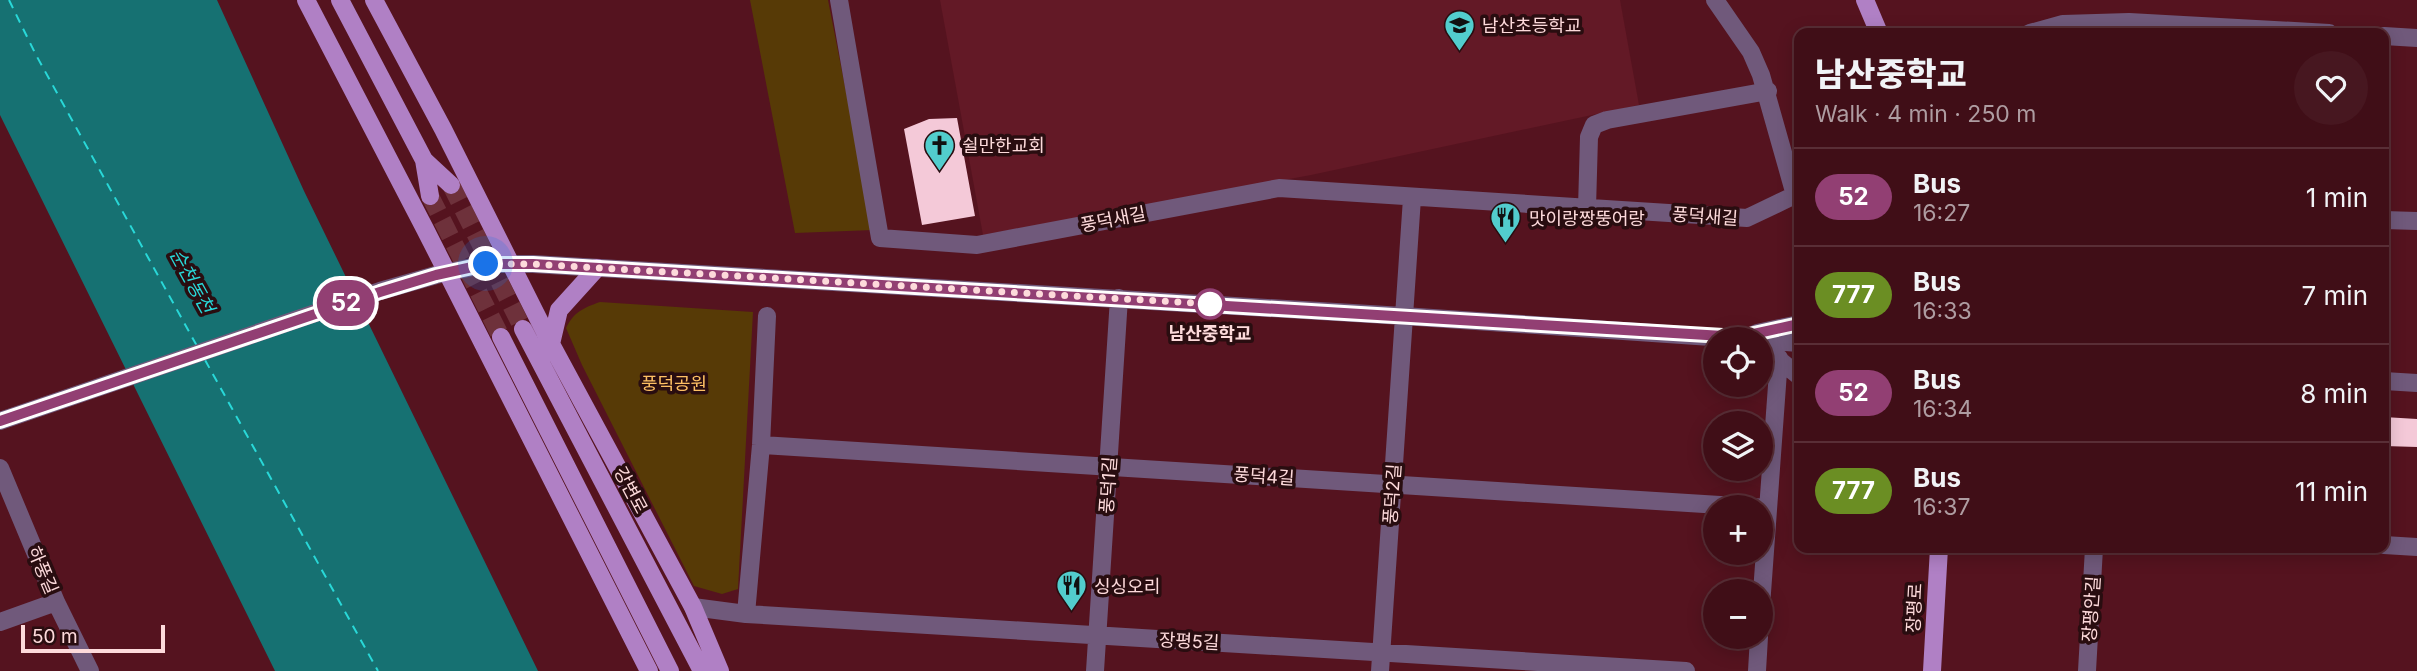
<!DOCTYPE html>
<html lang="en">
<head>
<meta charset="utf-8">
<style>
	:root { --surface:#400e17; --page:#471720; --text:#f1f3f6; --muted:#ae9ca1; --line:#592e36 }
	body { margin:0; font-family:Inter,"Noto Sans KR",sans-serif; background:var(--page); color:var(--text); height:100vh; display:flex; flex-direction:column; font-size:26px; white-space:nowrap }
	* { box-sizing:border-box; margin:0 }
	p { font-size:23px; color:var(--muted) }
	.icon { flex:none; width:38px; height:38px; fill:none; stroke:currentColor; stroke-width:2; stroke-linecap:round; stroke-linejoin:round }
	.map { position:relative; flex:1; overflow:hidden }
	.side { position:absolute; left:1794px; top:28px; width:595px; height:525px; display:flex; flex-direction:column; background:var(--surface); border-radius:14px; box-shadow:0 4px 18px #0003,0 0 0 2px var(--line) }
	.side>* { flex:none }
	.badge { padding:0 14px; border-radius:23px; font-size:24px; line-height:46px }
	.buttons { position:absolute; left:1703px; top:327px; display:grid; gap:14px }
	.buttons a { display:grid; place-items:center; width:70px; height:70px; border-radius:50%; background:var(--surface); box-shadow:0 4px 18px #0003,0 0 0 2px var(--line); font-size:35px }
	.scale { position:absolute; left:21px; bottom:18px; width:144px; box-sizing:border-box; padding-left:7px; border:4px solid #fddadb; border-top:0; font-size:19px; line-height:24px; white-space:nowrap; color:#fddadb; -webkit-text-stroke:5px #290d10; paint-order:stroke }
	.you { position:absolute; width:35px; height:35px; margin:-18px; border:5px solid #fff; border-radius:50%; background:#1a73e8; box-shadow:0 0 0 10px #1a73e833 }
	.map>.badge { position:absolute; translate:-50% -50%; box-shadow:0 0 0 4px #fff }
	.round { display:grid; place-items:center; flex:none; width:74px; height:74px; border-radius:37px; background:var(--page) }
	.headline { display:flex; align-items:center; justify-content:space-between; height:119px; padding:0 21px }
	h1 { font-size:33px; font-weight:800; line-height:52px }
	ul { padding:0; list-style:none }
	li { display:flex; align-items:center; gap:21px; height:98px; padding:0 21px; border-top:2px solid var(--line) }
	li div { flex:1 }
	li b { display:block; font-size:26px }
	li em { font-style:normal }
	li .badge { min-width:77px; font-weight:700; text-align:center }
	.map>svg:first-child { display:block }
	.built { fill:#631926 }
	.green { fill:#573a06 }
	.water { fill:#167172 }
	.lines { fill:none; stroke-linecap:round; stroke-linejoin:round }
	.ferry { stroke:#29d8d8; stroke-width:2; stroke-dasharray:9 7; stroke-linecap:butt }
	.building { fill:#f4c9d8 }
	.major-tunnel { stroke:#6e313b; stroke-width:18; stroke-dasharray:18 9; stroke-linecap:butt }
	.minor { stroke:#70597b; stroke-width:18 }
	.major { stroke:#b080c5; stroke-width:18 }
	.line-casing { stroke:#fff; stroke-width:16 }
	.line { stroke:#923f73; stroke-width:10 }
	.walk { stroke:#fddadb; stroke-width:7; stroke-dasharray:0 12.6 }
	.stop-dot { fill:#fff; stroke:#923f73; stroke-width:3.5 }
	.labels { text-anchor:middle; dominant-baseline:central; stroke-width:7; stroke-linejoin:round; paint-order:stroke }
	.poi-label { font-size:18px; fill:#fddadb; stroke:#290d10; text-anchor:start }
	.street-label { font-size:18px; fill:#fddadb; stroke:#290d10 }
	.stop-label { font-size:18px; font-weight:bold; fill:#fddadb; stroke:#290d10 }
	.park-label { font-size:18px; fill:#fec064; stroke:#290d10 }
	.water-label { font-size:19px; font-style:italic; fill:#29d8d8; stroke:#290d10 }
</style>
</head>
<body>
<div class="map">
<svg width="2417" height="671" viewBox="0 0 2417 671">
	<rect width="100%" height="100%" fill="#55131f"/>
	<path class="built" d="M 940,0 L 1620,0 L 1639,105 L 1311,175 L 983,235 Z"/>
	<path class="green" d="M 750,0 L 828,0 L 873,230 L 795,233 Z
		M 600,302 L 753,312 L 738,589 L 722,594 L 694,586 L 582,365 L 566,328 C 574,312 583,308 600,302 Z"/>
	<path class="water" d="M 0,0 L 217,0 L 304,191 L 538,671 L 275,671 L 0,115 Z"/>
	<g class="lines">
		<path class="ferry" d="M 9,0 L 36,55 L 197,346
			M 205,360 L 378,671"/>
	</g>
	<path class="building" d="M 957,118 L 975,216 L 922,225 L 904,129 L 929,119 Z
		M 2384,417 L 2417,419 L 2417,447 L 2384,446 Z"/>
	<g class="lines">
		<path class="major-tunnel" d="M 451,185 L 523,329
			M 430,196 L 501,337"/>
		<path class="minor" d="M 839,0 L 880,238 L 977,245 L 1279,188 L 1747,218 L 1795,195 L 1761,75 L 1751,52 L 1715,0
			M 2030,33 L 2063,24 L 2129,22 L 2329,33
			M 2384,36 L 2417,38
			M 1587,208 L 1589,137 L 1594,125 L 1607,120 L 1768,91
			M 2384,220 L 2417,221
			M 1757,333 L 1799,324
			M 1772,354 L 1799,376
			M 2384,381 L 2417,383
			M 0,421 L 380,291 L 436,275 L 486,264 L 533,264 L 1403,316 L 1799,343
			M 761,445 L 1768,508
			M 0,468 L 56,602 L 90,671
			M 2384,545 L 2417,547
			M 693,607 L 746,614 L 1686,671
			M 746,614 L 761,445 L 767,316
			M 1760,620 L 1779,358
			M 0,622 L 56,602
			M 1095,671 L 1119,298
			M 1380,671 L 1412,198
			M 1757,671 L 1759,637
			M 2087,671 L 2094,548"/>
		<path class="major" d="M 306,0 L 425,229 L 649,671
			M 340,0 L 424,160 L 430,196
			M 374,0 L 443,129 L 551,344 L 693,607 L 720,671
			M 1865,0 L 1879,33
			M 424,160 L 451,185
			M 523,329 L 702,671
			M 501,337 L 670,671
			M 551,344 L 559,310 L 597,268
			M 1932,671 L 1939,548"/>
	</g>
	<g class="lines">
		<defs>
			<path id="line" d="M 0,421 L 380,292 L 436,275 L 486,264 L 533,264 L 1740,337 L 1799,324"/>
		</defs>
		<use href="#line" class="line-casing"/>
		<use href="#line" class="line"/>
		<path class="walk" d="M 486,264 L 533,264 L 1210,304"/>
	</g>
	<defs>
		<symbol id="school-pin" viewBox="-11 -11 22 30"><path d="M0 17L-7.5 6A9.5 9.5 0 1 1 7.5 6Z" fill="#52cdcd" stroke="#290d10"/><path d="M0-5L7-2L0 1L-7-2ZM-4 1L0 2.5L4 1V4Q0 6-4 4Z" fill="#111"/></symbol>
		<symbol id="church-pin" viewBox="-11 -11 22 30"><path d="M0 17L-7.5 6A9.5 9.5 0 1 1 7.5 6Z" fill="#52cdcd" stroke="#290d10"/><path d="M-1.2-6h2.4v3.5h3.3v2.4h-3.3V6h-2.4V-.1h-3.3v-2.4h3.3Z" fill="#111"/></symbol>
		<symbol id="restaurant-pin" viewBox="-11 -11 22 30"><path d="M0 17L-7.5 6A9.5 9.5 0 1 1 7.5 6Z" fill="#52cdcd" stroke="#290d10"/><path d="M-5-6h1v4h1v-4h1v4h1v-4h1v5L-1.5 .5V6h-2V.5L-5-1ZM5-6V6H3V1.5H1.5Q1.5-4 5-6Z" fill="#111"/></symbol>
	</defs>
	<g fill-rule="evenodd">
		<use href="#school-pin" x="1442" y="8" width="35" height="47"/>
		<use href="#church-pin" x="922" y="128" width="35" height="47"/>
		<use href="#restaurant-pin" x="1488" y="200" width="35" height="47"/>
		<use href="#restaurant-pin" x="1054" y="568" width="35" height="47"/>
	</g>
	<circle class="stop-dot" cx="1210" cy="304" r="14"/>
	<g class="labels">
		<g class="poi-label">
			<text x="1482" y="25">남산초등학교</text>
			<text x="962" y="145">쉴만한교회</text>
			<text x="1529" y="218">맛이랑짱뚱어랑</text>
			<text x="1094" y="586">싱싱오리</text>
		</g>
		<g class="street-label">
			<text transform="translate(1705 216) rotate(4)">풍덕새길</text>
			<text transform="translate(1113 219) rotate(-11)">풍덕새길</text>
			<text transform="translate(1264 476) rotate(4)">풍덕4길</text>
			<text transform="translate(1108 485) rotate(-86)">풍덕1길</text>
			<text transform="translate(631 490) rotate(62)">강변로</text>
			<text transform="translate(1392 494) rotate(-86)">풍덕2길</text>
			<text transform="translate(43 570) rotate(67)">하풍길</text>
			<text transform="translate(1914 608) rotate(-87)">장평로</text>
			<text transform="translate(2091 609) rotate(-86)">장평안길</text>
			<text transform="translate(1189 641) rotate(3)">장평5길</text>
		</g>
		<g class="stop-label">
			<text x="1210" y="333">남산중학교</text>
		</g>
		<g class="park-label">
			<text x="674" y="383">풍덕공원</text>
		</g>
		<g class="water-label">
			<text transform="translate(192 281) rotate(61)">순천동천</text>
		</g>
	</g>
</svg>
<div class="buttons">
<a><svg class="icon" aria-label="locate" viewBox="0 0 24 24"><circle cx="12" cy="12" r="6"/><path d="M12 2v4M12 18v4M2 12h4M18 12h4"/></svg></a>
<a><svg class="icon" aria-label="layers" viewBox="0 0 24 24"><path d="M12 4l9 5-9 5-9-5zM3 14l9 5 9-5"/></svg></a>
<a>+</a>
<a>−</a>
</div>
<div class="scale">50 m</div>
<div class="you" style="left:486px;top:264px"></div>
<b class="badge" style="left:346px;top:303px;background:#923f73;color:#fff">52</b>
<section class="side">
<div class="headline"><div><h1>남산중학교</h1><p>Walk · 4 min · 250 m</p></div><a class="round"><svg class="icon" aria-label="heart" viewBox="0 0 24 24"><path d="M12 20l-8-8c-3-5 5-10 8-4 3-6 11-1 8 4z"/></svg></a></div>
<ul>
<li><span class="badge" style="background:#923f73;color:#fff">52</span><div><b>Bus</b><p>16:27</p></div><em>1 min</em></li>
<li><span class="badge" style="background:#6b8e23;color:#fff">777</span><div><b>Bus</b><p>16:33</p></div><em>7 min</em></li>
<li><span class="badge" style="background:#923f73;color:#fff">52</span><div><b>Bus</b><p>16:34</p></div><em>8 min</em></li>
<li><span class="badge" style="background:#6b8e23;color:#fff">777</span><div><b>Bus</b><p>16:37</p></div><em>11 min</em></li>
</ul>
</section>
</div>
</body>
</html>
